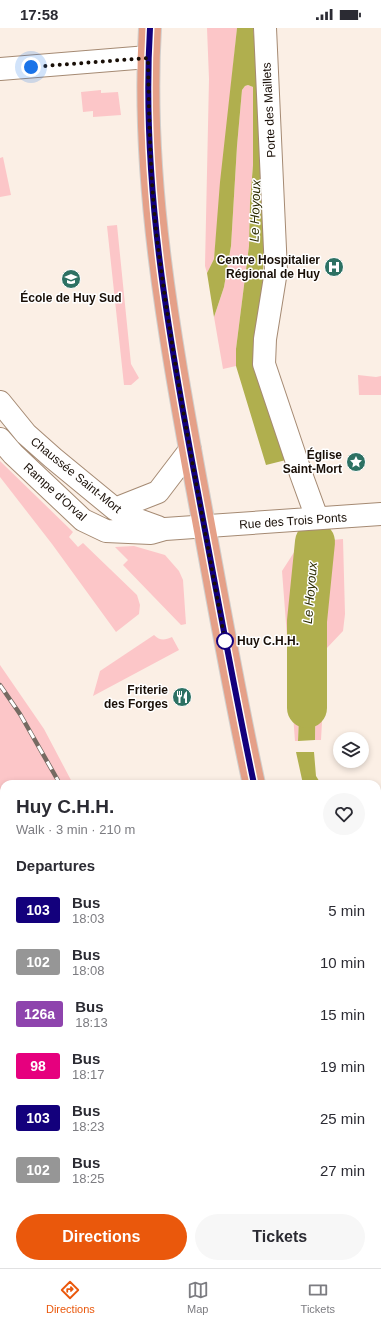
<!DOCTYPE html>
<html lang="en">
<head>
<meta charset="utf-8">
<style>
	:root { --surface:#fff; --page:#f7f7f7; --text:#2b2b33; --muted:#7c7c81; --line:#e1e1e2; --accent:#ea580c }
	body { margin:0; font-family:Helvetica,sans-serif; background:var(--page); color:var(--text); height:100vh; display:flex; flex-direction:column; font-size:15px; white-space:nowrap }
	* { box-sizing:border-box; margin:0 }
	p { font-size:13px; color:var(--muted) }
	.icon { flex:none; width:22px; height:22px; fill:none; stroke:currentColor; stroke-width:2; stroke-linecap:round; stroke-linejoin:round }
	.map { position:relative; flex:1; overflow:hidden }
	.details { position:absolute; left:0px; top:752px; width:381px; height:488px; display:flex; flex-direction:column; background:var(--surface); border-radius:12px 12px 0 0; box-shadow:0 2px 6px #0003 }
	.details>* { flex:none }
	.badge { padding:0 8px; border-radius:3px; font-size:14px; line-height:26px }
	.buttons { position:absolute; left:333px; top:704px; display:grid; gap:8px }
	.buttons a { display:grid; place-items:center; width:36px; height:36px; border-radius:50%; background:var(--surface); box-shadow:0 2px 6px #0003; font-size:20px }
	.you { position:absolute; width:20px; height:20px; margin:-10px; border:3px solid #fff; border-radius:50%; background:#1a73e8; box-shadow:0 0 0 6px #1a73e833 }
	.map>.badge { position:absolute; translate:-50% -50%; box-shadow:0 0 0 2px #fff }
	h2 { padding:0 16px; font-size:15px; line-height:36px }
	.round { display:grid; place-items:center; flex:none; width:42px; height:42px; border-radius:21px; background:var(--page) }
	.headline { display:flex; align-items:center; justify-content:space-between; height:68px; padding:0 16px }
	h1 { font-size:19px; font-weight:700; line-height:30px }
	.cta { display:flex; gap:8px; margin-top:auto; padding:8px 16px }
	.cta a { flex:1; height:46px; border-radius:24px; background:var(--accent); color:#fff; font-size:16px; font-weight:700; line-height:46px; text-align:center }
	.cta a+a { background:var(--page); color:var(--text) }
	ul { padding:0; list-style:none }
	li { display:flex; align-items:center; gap:12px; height:52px; padding:0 16px }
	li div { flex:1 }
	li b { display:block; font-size:15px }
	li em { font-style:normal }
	li .badge { min-width:44px; font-weight:700; text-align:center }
	.status { display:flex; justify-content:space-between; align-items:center; height:28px; padding:0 20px; background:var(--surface); direction:ltr }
	.status svg { height:11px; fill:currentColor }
	.tabs { display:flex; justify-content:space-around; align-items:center; height:56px; border-top:1px solid var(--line); background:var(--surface); font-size:11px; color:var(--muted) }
	.tabs a { display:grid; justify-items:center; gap:2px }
	.tabs .active { color:var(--accent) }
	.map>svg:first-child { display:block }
	.green { fill:#fcc6c8 }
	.water { fill:#b0af4e }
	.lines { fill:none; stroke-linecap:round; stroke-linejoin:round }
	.river { stroke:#b0af4e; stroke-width:40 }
	.minor-casing { stroke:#a58a73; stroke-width:24 }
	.major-casing { stroke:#d1cfcd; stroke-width:24 }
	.minor { stroke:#fff; stroke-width:22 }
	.major { stroke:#e5a088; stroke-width:22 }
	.rail-casing { stroke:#756a62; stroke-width:4.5 }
	.rail { stroke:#fff; stroke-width:3; stroke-dasharray:9; stroke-linecap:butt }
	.line-casing { stroke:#fff; stroke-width:9 }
	.line { stroke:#13007c; stroke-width:6 }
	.walk { stroke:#190f07; stroke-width:4; stroke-dasharray:0 7.2 }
	.stop-dot { fill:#fff; stroke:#13007c; stroke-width:2 }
	.labels { text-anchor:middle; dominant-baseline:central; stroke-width:3; stroke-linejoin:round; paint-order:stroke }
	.street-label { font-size:12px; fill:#190f07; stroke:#fff }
	.poi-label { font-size:12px; font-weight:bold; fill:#190f07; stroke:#fff; text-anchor:end }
	.stop-label { font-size:12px; font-weight:bold; fill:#190f07; stroke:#fff; text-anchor:start }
	.water-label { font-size:13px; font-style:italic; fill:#2c2c01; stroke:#fff }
</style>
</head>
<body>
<div class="status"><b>17:58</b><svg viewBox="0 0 49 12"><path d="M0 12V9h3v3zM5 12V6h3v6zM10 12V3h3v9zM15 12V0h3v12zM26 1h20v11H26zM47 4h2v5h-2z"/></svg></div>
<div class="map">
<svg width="381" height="1240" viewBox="0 0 381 1240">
	<rect width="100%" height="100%" fill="#fbefe5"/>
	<path class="green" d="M 207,0 L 237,0 L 214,231 L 207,245 L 205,238 L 209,51 Z
		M 248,57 L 253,59 L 253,137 L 250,171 L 249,218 L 236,321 L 236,338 L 223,341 L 214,289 L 224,259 L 231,218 L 237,118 L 242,62 L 245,58 Z
		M 101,62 L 101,65 L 118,64 L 121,87 L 93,89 L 93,83 L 83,84 L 81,64 Z
		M 3,129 L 11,167 L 0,169 L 0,130 Z
		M 117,197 L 131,336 L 139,350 L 131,357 L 124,357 L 107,198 Z
		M 358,347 L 376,349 L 381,348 L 381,367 L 359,367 Z
		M 0,433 L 73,504 L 69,509 L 78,519 L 83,515 L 137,567 L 140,577 L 139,586 L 116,604 L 52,516 L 0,449 Z
		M 343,511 L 345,586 L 343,603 L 326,621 L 321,712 L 315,712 L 316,667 L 304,631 L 299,688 L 298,713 L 295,713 L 282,543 L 300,515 Z
		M 134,518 L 165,527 L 179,543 L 183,552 L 186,596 L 181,597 L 123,537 L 128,532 L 115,519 Z
		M 154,607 C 160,613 165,612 172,609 L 179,622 L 93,668 L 100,643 Z
		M 0,637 L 44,701 L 73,756 L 4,756 L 4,1236 L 190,1236 L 190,1240 L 0,1240 Z"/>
	<path class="water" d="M 237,0 L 253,0 L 259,51 L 264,181 L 263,255 L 286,432 L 266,437 L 236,338 L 236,321 L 249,218 L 250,174 L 253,137 L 253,59 L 248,57 L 245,58 L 242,62 L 237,118 L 231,218 L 224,259 L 214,289 L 207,245 L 214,231 L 220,154 Z
		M 308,626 L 310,629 L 316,641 L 315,712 L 298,713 L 299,688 L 304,631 Z
		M 296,724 L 314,724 L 316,748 L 321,756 L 303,756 Z"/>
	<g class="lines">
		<path class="river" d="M 307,680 L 307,593 L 315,514"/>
		<defs>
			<path id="minor" d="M 265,0 L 276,243 L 265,311 L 264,336 L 301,446 L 317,490
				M 0,41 L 148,29
				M 0,374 L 26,406 L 53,430 L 115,481 L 130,489 L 158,499
				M 0,411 L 13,426 L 83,492 L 106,503 L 151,505 L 165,501 L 381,486
				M 115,481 L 158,464 L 190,422
				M 377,1073 L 381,1072"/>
			<path id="major" d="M 150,0 C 141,151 169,306 196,454 C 215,555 232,656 254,756
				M 267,1240 L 268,1236"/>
		</defs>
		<use href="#minor" class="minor-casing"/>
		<use href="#major" class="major-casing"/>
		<use href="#minor" class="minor"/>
		<use href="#major" class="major"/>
		<defs>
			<path id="rail" d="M 0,657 L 20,686 L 60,756
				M 182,1236 L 182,1240"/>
		</defs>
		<use href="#rail" class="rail-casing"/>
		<use href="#rail" class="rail"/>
	</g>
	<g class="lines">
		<defs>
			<path id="line" d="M 150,0 C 141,152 168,305 196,454 C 215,555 233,656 254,756"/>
		</defs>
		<use href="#line" class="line-casing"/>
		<use href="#line" class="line"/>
		<path class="walk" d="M 31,39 L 148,30 C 149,90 150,150 157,211 C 174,346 201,479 225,613"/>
	</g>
	<defs>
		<symbol id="hospital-disc" viewBox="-11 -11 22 22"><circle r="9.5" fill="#2d7163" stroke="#fff"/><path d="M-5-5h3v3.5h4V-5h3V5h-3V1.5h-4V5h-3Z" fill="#fff"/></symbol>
		<symbol id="school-disc" viewBox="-11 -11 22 22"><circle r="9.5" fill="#2d7163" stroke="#fff"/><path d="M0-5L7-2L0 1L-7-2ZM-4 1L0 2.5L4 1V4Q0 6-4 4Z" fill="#fff"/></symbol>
		<symbol id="sight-disc" viewBox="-11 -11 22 22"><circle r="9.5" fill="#2d7163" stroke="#fff"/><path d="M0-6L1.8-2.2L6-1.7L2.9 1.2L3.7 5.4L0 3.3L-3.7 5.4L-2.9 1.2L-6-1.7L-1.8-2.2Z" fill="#fff"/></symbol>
		<symbol id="restaurant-disc" viewBox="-11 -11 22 22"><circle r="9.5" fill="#2d7163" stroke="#fff"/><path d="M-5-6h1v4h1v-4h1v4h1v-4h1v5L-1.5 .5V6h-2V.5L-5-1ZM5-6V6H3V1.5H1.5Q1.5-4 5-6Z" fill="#fff"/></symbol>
	</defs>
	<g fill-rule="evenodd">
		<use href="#hospital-disc" x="323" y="228" width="22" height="22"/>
		<use href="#school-disc" x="60" y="240" width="22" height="22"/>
		<use href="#sight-disc" x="345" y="423" width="22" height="22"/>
		<use href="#restaurant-disc" x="171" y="658" width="22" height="22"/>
	</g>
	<circle class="stop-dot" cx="225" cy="613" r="8"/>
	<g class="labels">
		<g class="street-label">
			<text transform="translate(269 82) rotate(-93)">Porte des Maillets</text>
			<text transform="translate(76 447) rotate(39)">Chaussée Saint-Mort</text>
			<text transform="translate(55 464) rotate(42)">Rampe d'Orval</text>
			<text transform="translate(293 493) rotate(-4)">Rue des Trois Ponts</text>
		</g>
		<g class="poi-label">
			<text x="320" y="232">Centre Hospitalier<tspan x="320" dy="14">Régional de Huy</tspan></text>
			<text x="71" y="270" text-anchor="middle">École de Huy Sud</text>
			<text x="342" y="427">Église<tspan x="342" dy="14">Saint-Mort</tspan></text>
			<text x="168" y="662">Friterie<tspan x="168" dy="14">des Forges</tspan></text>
		</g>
		<g class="stop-label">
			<text x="237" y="613">Huy C.H.H.</text>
		</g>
		<g class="water-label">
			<text transform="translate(255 183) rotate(-88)">Le Hoyoux</text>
			<text transform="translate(310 565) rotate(-85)">Le Hoyoux</text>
		</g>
	</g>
</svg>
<div class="buttons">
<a><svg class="icon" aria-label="layers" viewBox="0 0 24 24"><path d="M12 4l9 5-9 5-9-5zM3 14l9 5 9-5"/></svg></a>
</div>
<div class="you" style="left:31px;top:39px"></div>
<section class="details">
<div class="headline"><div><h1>Huy C.H.H.</h1><p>Walk · 3 min · 210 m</p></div><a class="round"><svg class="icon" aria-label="heart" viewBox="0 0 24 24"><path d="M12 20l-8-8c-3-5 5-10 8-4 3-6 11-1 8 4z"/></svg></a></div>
<h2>Departures</h2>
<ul>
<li><span class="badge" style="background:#13007c;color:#fff">103</span><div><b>Bus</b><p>18:03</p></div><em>5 min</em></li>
<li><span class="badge" style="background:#969696;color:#fff">102</span><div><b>Bus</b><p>18:08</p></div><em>10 min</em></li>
<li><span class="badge" style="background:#8e44ad;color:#fff">126a</span><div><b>Bus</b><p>18:13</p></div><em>15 min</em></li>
<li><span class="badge" style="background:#e6007e;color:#fff">98</span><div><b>Bus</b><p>18:17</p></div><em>19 min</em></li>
<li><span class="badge" style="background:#13007c;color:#fff">103</span><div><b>Bus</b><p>18:23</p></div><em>25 min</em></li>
<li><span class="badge" style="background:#969696;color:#fff">102</span><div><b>Bus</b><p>18:25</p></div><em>27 min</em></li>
</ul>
<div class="cta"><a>Directions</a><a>Tickets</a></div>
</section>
</div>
<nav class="tabs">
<a class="active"><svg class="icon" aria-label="directions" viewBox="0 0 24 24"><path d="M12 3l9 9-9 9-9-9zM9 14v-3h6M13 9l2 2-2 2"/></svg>Directions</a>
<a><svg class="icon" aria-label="map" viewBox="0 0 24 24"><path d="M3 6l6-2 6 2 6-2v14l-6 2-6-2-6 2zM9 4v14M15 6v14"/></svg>Map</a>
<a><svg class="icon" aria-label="tickets" viewBox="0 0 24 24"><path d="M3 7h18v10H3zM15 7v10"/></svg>Tickets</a>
</nav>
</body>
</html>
